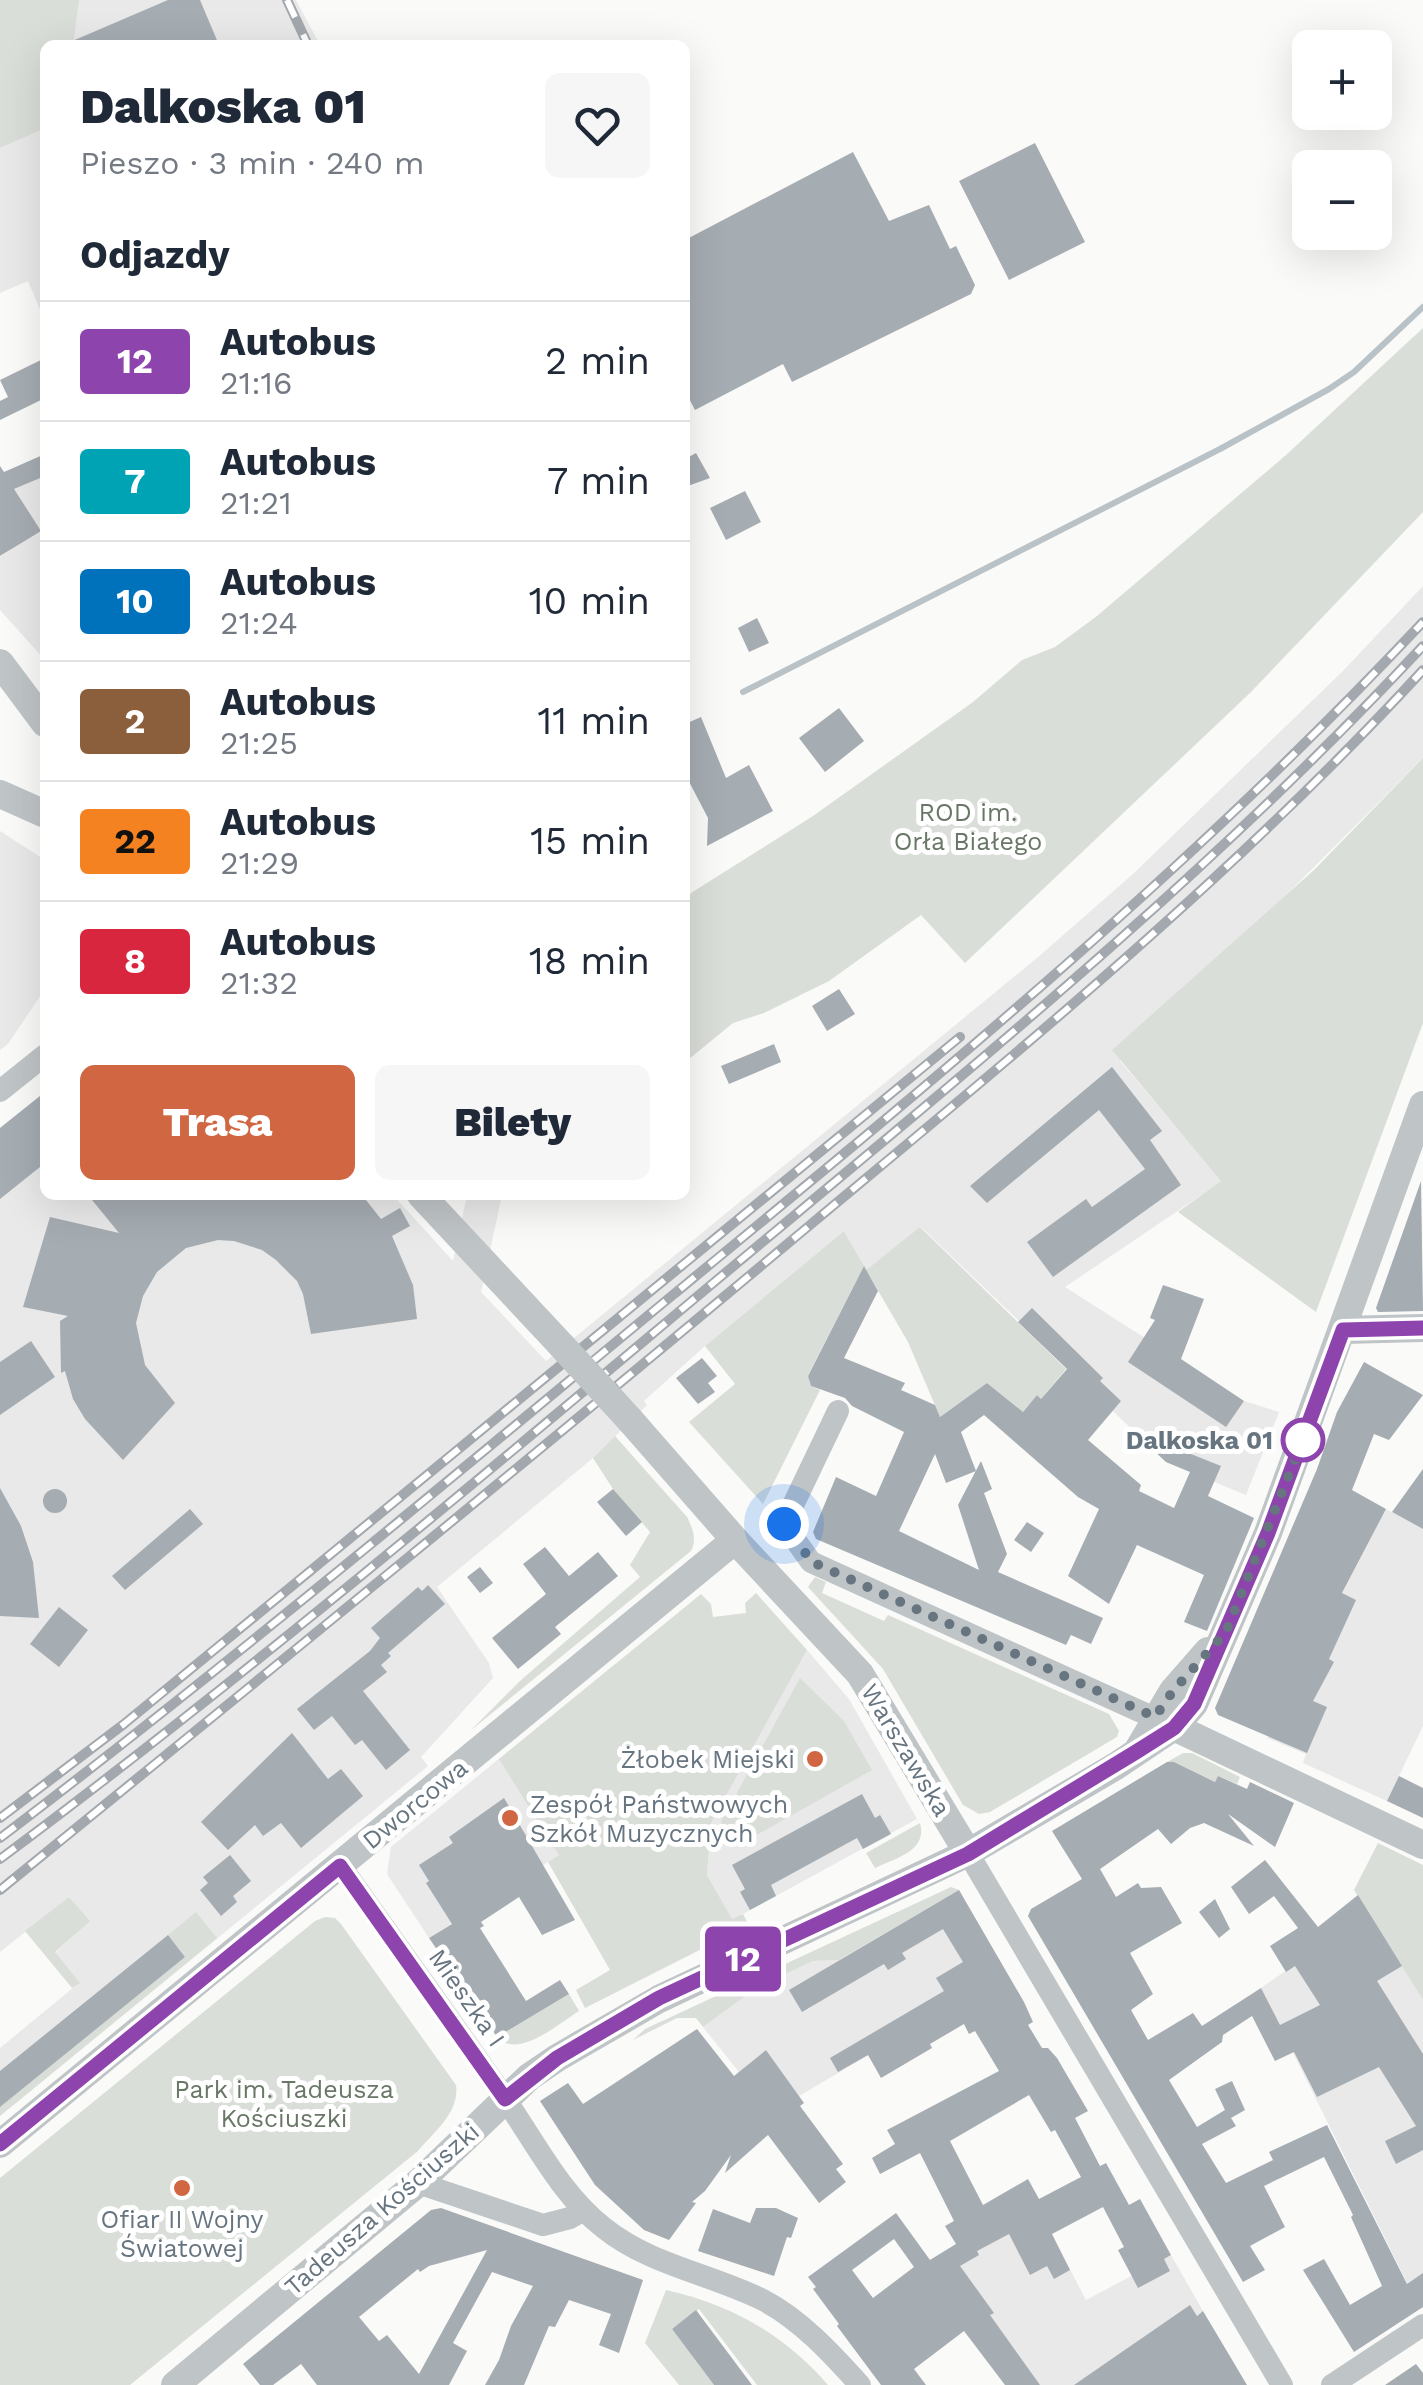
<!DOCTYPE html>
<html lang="pl">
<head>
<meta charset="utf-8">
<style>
	:root { --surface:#fff; --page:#f6f6f7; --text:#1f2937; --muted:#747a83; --line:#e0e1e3; --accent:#d06642 }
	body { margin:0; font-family:"Work Sans",sans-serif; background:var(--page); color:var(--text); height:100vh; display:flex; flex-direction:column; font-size:38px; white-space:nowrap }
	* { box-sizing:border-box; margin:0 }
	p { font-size:32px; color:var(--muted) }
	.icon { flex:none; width:55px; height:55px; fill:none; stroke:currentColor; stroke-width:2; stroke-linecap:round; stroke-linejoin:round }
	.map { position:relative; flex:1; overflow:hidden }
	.side { position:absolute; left:40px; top:40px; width:650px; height:1160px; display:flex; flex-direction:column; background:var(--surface); border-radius:15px; box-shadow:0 10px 40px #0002 }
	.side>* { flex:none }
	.badge { padding:0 20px; border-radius:8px; font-size:35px; line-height:65px }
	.tools { position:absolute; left:1292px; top:30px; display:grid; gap:20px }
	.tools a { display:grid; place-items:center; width:100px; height:100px; border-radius:15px; background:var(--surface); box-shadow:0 10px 40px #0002; font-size:50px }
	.you { position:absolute; width:50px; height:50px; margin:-25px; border:8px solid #fff; border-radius:50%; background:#1a73e8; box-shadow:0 0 0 15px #1a73e833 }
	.map>.badge { position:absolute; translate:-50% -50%; box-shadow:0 0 0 5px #fff }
	h2 { padding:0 40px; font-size:38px; line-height:90px }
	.round { display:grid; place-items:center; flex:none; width:105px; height:105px; border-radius:15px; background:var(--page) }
	.headline { display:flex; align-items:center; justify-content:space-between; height:170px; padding:0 40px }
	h1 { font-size:48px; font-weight:800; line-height:75px }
	.cta { display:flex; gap:20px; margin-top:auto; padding:20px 40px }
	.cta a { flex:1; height:115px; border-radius:15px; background:var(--accent); color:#fff; font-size:40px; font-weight:800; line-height:115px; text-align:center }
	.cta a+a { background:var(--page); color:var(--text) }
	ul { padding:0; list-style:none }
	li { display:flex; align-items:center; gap:30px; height:120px; padding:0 40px; border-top:2px solid var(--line) }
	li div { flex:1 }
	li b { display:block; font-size:38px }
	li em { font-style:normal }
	li .badge { min-width:110px; font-weight:700; text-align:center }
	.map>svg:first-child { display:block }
	.built { fill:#e8e9e8 }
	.green { fill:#daded8 }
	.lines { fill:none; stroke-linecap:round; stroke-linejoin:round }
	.stream { stroke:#b9c2c7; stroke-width:6 }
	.building { fill:#a5acb2; fill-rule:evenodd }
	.minor { stroke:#bfc4c7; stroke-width:22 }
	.tertiary { stroke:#bfc4c7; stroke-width:28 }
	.rail-casing { stroke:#a2a8ad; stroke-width:10 }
	.rail { stroke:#fff; stroke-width:6; stroke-dasharray:19; stroke-linecap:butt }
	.tertiary-bridge { stroke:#bfc4c7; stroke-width:28 }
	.line-casing { stroke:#fff; stroke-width:22 }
	.line { stroke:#8e44ad; stroke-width:15 }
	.walk { stroke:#677580; stroke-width:10; stroke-dasharray:0 18 }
	.stop-dot { fill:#fff; stroke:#8e44ad; stroke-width:5 }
	.poi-dot { fill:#d06642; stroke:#fff; stroke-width:4 }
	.labels { text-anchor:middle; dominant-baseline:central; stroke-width:10; stroke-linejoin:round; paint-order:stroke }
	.park-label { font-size:25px; fill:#697866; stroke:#fff }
	.stop-label { font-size:25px; font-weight:bold; fill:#677580; stroke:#fff; text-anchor:end }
	.street-label { font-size:25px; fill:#677580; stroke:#fff }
	.poi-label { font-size:25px; fill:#677580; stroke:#fff; text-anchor:end }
</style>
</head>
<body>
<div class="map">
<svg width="1423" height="2385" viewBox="0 0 1423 2385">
	<rect width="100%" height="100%" fill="#fafaf8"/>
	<path class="built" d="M 56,0 L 296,0 L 320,45 L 45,45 L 45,321 L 28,281 L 0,293 L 0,25 Z
		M 45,476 L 45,660 L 0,610 L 0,557 L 12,549 L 0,529 L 0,495 Z
		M 1423,586 L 1423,758 L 1120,1061 L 1222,1181 L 1065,1287 L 1244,1401 L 1279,1412 L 1246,1495 L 1166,1462 L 921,1227 L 866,1270 L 844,1231 L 705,1346 L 644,1401 L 647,1405 L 593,1458 L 437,1587 L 489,1663 L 493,1678 L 421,1757 L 428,1766 L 16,2103 L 12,2098 L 0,2107 L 0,2048 L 79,1983 L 55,1953 L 89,1921 L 69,1897 L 0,1952 L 0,1128 L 45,1092 L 45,1195 L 393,1195 L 453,1261 L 467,1195 L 502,1195 L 481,1292 L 546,1361 L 1037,958 L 1133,874 L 1342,672 Z
		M 0,831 L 45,860 L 45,989 L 8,1044 L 0,1050 Z
		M 1386,1509 L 1423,1529 L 1423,1726 L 1387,1801 L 1303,1763 L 1306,1754 L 1267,1738 Z
		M 807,1650 L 849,1699 L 917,1819 L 732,1920 L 707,1875 L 711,1823 Z
		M 615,1664 L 548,1835 L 559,1855 L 429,1938 L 387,1874 L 391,1847 Z
		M 959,1890 L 1007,1974 L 799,2096 L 766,2050 L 739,2072 L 703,2027 L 758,1987 L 813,1961 L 839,1960 Z
		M 1369,1913 L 1423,2000 L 1423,2307 L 1420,2309 L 1261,1988 Z
		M 1016,2208 L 1048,2266 L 1064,2258 L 1086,2300 L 1171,2255 L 1203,2311 L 1102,2385 L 1024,2385 L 930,2260 Z"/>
	<path class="green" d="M 0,0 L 79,0 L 73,45 L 45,45 L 45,128 L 0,148 Z
		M 1423,328 L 1423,512 L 1251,692 L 965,963 L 921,915 L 829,981 L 764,1013 L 733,1023 L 689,1059 L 685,1055 L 685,901 L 691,893 L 813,816 L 973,702 L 1022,660 L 1055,647 L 1097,616 L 1286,455 Z
		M 1423,758 L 1423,1023 L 1316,1312 L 1178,1212 L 1221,1181 L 1112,1050 L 1314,870 Z
		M 920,1227 L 1066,1369 L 1041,1399 L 1037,1395 L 1023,1412 L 987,1383 L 940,1417 L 908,1342 L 866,1270 Z
		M 844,1231 L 864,1266 L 808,1375 L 811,1386 L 820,1390 L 763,1504 L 689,1422 L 735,1384 L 705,1346 Z
		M 615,1436 L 687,1517 C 693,1529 697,1539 691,1551 L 470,1731 L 521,1680 L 640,1577 L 630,1565 L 650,1532 L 613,1489 L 593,1458 Z
		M 815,1577 L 826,1582 L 822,1593 L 884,1621 L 888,1615 L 1109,1714 L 1119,1731 L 1117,1737 L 990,1812 L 979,1814 L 963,1805 L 883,1669 L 808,1587 Z
		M 756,1593 L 807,1650 L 711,1823 L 707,1875 L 732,1919 L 743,1914 L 749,1925 L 585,2008 L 576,1990 L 610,1970 L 548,1862 L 559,1855 L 499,1759 L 701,1594 L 711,1604 L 713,1617 L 746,1613 L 745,1603 Z
		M 800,1678 L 844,1721 L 872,1770 L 737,1846 L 721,1822 Z
		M 1183,1753 L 1192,1753 L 1240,1777 L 1237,1784 L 1218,1776 L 1215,1782 L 1174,1762 L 1167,1762 Z
		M 920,1823 C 928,1851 895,1858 875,1868 L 866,1853 Z
		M 1378,1843 L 1423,1865 L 1423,2000 L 1354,1890 Z
		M 951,1887 L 959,1890 L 839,1960 L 813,1961 L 758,1987 L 703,2027 L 696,2018 L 677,2018 L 633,2040 L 645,2029 Z
		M 69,1897 L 90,1921 L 55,1952 L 80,1983 L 72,1988 L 25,1931 Z
		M 196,1912 L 217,1938 L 0,2116 L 0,2107 L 185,1957 L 168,1935 Z
		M 325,1917 L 335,1918 L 341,1924 L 456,2085 C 460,2112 434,2132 418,2151 L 130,2385 L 0,2385 L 0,2178 L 315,1921 Z
		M 569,1994 L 579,2011 C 558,2024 518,2060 497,2037 Z
		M 666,2290 C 730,2304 785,2335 828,2385 L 757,2385 L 699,2309 L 672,2329 L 714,2385 L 679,2385 L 645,2343 Z"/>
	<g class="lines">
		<path class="stream" d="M 743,692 L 1220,449 L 1329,389 L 1354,372 L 1423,307"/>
	</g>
	<path class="building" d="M 168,0 L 200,0 L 219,45 L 63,45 Z
		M 1035,143 L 1085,242 L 1009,280 L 959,181 Z
		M 853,152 L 889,221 L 929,205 L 950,249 L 956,246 L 975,285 L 971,294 L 792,382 L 783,364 L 695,410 L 685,391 L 685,240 Z
		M 45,358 L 45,398 L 0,420 L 0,401 L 8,397 L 0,380 Z
		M 696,453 L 710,478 L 685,487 L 685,459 Z
		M 45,454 L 45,476 L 14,489 L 41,531 L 0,556 L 0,466 L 4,472 Z
		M 745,491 L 761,522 L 726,540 L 710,508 Z
		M 757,618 L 769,643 L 749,652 L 738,628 Z
		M 839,708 L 864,741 L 825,772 L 799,738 Z
		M 701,717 L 726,778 L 749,765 L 773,811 L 707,846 L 708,818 L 685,774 L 685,724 Z
		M 839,989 L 855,1014 L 827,1031 L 812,1006 Z
		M 774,1044 L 781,1062 L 729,1084 L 721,1066 Z
		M 1112,1067 L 1162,1131 L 1150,1140 L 1181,1185 L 1053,1277 L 1027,1242 L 1086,1199 L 1092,1207 L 1145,1169 L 1099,1110 L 987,1203 L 970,1186 Z
		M 45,1092 L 45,1163 L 0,1199 L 0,1128 Z
		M 1421,1181 L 1423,1311 L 1378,1312 L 1376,1308 Z
		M 88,1195 L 362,1195 L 381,1219 L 400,1208 L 410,1226 L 392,1236 L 413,1285 L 417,1319 L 311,1334 L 303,1294 L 297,1281 L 276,1260 L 262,1250 L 234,1241 L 218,1240 L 186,1248 L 157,1272 L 143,1296 L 136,1323 L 145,1365 L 175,1403 L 123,1460 L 85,1419 L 73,1399 L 65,1371 L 61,1373 L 60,1321 L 68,1316 L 23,1307 L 50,1217 L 119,1233 Z
		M 864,1266 L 878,1291 L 844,1358 L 905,1383 L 901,1390 L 935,1405 L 940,1417 L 987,1383 L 1023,1412 L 1037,1395 L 1041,1399 L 1067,1369 L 1018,1322 L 1032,1308 L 1103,1378 L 1100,1381 L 1121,1401 L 1088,1440 L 1141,1485 L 1139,1491 L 1174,1508 L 1190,1472 L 1166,1462 L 1151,1448 L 1165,1435 L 1181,1450 L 1221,1466 L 1208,1496 L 1254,1518 L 1207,1631 L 1184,1622 L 1204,1575 L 1137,1545 L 1109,1604 L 1068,1576 L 1099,1509 L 1078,1497 L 984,1415 L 961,1432 L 976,1471 L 946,1483 L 935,1454 L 899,1531 L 979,1570 L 958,1505 L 981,1461 L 992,1489 L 984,1493 L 1007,1554 L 998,1572 L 1103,1618 L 1091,1644 L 1071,1635 L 1066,1645 L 816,1539 L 813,1532 L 836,1477 L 876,1496 L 904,1432 L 852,1406 L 845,1398 L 811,1386 L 808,1376 Z
		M 1163,1285 L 1204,1299 L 1181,1359 L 1244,1401 L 1226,1427 L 1128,1362 L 1155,1320 L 1150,1318 Z
		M 31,1341 L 55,1377 L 0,1415 L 0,1362 Z
		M 702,1358 L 717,1376 L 708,1383 L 715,1392 L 698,1404 L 676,1378 Z
		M 1364,1362 L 1423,1395 L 1389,1440 L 1374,1434 L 1352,1490 L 1386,1509 L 1342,1593 L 1356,1600 L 1329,1659 L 1334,1662 L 1313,1701 L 1327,1707 L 1307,1753 L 1218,1715 L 1215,1708 L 1317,1469 L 1337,1412 Z
		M 1423,1469 L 1423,1529 L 1392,1512 Z
		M 0,1488 L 21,1526 L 33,1562 L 39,1618 L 0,1616 Z
		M43 1501a12 12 0 1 1 24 0a12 12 0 1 1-24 0Z
		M 613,1489 L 642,1522 L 626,1536 L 597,1502 Z
		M 190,1509 L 203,1524 L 125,1590 L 112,1576 Z
		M 1027,1522 L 1044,1533 L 1031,1552 L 1014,1540 Z
		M 545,1547 L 569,1576 L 598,1552 L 618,1576 L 555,1627 L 561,1634 L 518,1669 L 492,1638 L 546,1594 L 523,1564 Z
		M 480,1567 L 493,1583 L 480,1593 L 467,1577 Z
		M 428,1585 L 445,1604 L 388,1653 L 391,1656 L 381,1665 L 387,1672 L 363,1691 L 410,1750 L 386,1770 L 362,1740 L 355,1745 L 332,1716 L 314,1730 L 297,1709 L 370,1651 L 380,1638 L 371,1628 L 418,1587 L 422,1591 Z
		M 59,1607 L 88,1630 L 59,1667 L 30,1644 Z
		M 292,1733 L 328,1779 L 341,1769 L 363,1796 L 301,1848 L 281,1823 L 263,1836 L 255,1825 L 228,1850 L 201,1822 Z
		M 1167,1762 L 1174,1762 L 1215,1782 L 1218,1776 L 1247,1789 L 1250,1782 L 1294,1803 L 1275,1847 L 1228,1814 L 1254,1846 L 1204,1823 L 1190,1828 L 1171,1844 L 1158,1829 L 1100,1869 L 1116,1897 L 1138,1883 L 1141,1888 L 1161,1887 L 1182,1923 L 1130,1953 L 1153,1994 L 1131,2010 L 1148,2040 L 1193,2013 L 1202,2026 L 1261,1988 L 1280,2025 L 1320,2005 L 1295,1966 L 1286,1972 L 1270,1946 L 1298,1928 L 1274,1896 L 1249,1914 L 1231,1887 L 1265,1860 L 1318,1927 L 1358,1895 L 1402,1966 L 1377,1981 L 1423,2054 L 1423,2150 L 1396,2164 L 1385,2141 L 1416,2126 L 1379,2067 L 1317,2097 L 1294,2052 L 1275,2061 L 1252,2016 L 1223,2035 L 1222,2042 L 1169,2080 L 1197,2127 L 1225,2110 L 1215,2089 L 1232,2081 L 1245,2110 L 1231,2118 L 1236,2126 L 1202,2144 L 1226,2183 L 1273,2160 L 1269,2152 L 1327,2125 L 1407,2284 L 1423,2273 L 1423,2307 L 1354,2352 L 1303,2270 L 1324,2259 L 1350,2305 L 1382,2286 L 1351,2217 L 1353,2215 L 1324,2157 L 1264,2186 L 1285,2227 L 1250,2246 L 1265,2270 L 1243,2282 L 1028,1916 L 1031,1909 L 1082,1879 L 1052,1831 Z
		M 1399,1776 L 1423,1788 L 1423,1818 L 1387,1801 Z
		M 862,1794 L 875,1818 L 880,1815 L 891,1834 L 863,1849 L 857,1838 L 771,1885 L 776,1896 L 750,1910 L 740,1892 L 745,1889 L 732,1865 Z
		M 504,1798 L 575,1920 L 542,1935 L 519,1897 L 481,1922 L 484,1926 L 480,1928 L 526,2001 L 560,1980 L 569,1994 L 497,2037 L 429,1938 L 452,1924 L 426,1883 L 429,1881 L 419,1865 L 453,1843 L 449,1837 Z
		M 230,1855 L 251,1881 L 233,1896 L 237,1902 L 221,1916 L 200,1890 L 208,1883 L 203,1877 Z
		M 959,1890 L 1024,2002 L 1033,2022 L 1028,2025 L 1042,2048 L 1048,2048 L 1057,2058 L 1088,2111 L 1075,2118 L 1100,2166 L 1106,2163 L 1129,2205 L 1140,2199 L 1171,2255 L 1164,2259 L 1170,2271 L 1138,2288 L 1118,2250 L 1124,2247 L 1103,2207 L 1052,2234 L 1070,2270 L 1054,2279 L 1047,2266 L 1030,2275 L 1009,2234 L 977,2251 L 979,2255 L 960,2266 L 994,2313 L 990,2315 L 1040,2385 L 1005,2385 L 964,2331 L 914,2369 L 926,2385 L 881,2385 L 837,2326 L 839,2324 L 813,2289 L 816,2287 L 808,2277 L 896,2213 L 930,2260 L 956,2244 L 945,2226 L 954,2221 L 920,2153 L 880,2174 L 872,2158 L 895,2144 L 887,2130 L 999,2071 L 975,2031 L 969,2034 L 964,2024 L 930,2044 L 932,2048 L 881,2078 L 868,2055 L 838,2072 L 830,2058 L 944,1991 L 936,1978 L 963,1962 L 943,1929 L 902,1953 L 906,1959 L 888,1970 L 884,1964 L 802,2012 L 789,1990 ZM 1029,2095 L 1051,2132 L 1055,2130 L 1081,2177 L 1039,2199 L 1028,2179 L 983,2205 L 950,2141 ZM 894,2239 L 914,2267 L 873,2298 L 852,2270 Z
		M 1215,1899 L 1230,1929 L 1219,1938 L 1199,1912 Z
		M 168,1935 L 185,1957 L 0,2107 L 0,2071 Z
		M 697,2029 L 734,2076 L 766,2050 L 804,2103 L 800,2106 L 843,2164 L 836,2169 L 846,2182 L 819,2203 L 768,2135 L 725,2173 L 731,2155 L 705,2191 L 692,2202 L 696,2203 L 669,2240 L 644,2230 L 595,2185 L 540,2101 L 568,2083 L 583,2104 Z
		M 441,2208 L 643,2280 L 619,2353 L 599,2345 L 611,2314 L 569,2300 L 555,2327 L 549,2326 L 524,2385 L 485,2385 L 499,2360 L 511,2326 L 533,2286 L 492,2272 L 453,2343 L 467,2351 L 449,2385 L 317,2385 L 301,2364 L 273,2385 L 260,2385 L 243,2364 L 431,2210 ZM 487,2250 L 419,2374 L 387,2335 L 379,2341 L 359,2317 L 418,2269 L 420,2272 L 429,2266 Z
		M 756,2208 L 776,2208 L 798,2218 L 791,2238 L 787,2237 L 774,2276 L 698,2251 L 713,2209 L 750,2223 Z
		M 1190,2305 L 1197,2316 L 1203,2311 L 1247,2385 L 1074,2385 Z
		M 696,2310 L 752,2385 L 714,2385 L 672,2329 Z
		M 1416,2364 L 1423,2373 L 1423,2385 L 1385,2385 Z"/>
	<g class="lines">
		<path class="minor" d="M 0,1091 L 45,1055
			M 838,1411 L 784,1524 L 811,1562 L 1170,1725
			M 968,1853 L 1282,2385
			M 340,1865 C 394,1942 449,2018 503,2096 C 534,2140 560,2194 604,2228 C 650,2265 711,2274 763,2300 C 800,2319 832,2354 860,2385
			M 418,2183 L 543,2225 L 570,2218 L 584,2210
			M 1332,2385 L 1423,2325"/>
		<path class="tertiary" d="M 0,663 L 45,723
			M 0,794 L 45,814
			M 421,1195 L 562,1346
			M 1343,1330 L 1423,1328
			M 630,1420 L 735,1540 L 860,1674 L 968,1853
			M 1174,1727 L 1423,1845
			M 1138,1750 L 1173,1691 L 1208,1651
			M 0,2144 L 735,1540
			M 175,2385 L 418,2183 L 529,2077 L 557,2058 L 659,1999 L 968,1853 L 1116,1766 L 1174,1727 L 1194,1704 L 1268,1533 L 1423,1105"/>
		<defs>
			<path id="rail" d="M 287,0 L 308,45
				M 0,1818 L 124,1724 L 960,1037
				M 0,1838 C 230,1664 451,1478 674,1294 C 933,1081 1193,868 1423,622
				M 0,1859 C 249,1674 486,1473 724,1274 C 965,1073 1209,876 1423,646
				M 0,1890 C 273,1668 546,1446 816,1220 C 1026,1045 1238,872 1423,670"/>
		</defs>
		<use href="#rail" class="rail-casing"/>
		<use href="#rail" class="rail"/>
		<path class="tertiary-bridge" d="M 562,1346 L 630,1420"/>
	</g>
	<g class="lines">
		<defs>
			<path id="line" d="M 0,2144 L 340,1866 L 505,2099 L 557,2058 L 659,1998 L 968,1854 L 1136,1752 L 1174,1728 L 1194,1704 L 1268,1533 L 1343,1330 L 1423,1328"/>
		</defs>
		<use href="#line" class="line-casing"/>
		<use href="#line" class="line"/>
		<path class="walk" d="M 784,1524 L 812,1562 L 1155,1717 L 1173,1691 L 1226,1632 L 1303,1440"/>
	</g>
	<circle class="stop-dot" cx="1303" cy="1440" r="20"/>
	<g class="poi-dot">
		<circle cx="815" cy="1759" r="10"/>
		<circle cx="510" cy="1818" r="10"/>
		<circle cx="182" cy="2188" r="10"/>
	</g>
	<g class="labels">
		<g class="park-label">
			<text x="968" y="812">ROD im.<tspan x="968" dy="29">Orła Białego</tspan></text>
			<text x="284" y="2089">Park im. Tadeusza<tspan x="284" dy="29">Kościuszki</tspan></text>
		</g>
		<g class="stop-label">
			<text x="1273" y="1440">Dalkoska 01</text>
		</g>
		<g class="street-label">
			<text transform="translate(906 1750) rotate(59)">Warszawska</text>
			<text transform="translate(415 1804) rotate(-39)">Dworcowa</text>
			<text transform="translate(467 1998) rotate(55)">Mieszka I</text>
			<text transform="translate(382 2209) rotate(-41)">Tadeusza Kościuszki</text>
		</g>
		<g class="poi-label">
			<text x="795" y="1759">Żłobek Miejski</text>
			<text x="530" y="1804" text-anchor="start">Zespół Państwowych<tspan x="530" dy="29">Szkół Muzycznych</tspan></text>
			<text x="182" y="2219" text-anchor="middle">Ofiar II Wojny<tspan x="182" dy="29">Światowej</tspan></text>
		</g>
	</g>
</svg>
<div class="tools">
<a>+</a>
<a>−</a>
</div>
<div class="you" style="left:784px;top:1524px"></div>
<b class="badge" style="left:743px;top:1959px;background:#8e44ad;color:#fff">12</b>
<section class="side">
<div class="headline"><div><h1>Dalkoska 01</h1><p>Pieszo · 3 min · 240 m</p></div><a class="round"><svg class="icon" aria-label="heart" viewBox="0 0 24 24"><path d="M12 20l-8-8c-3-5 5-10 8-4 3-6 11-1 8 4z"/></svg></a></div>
<h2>Odjazdy</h2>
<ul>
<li><span class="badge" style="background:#8e44ad;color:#fff">12</span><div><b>Autobus</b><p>21:16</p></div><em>2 min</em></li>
<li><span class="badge" style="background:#00a3b4;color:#fff">7</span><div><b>Autobus</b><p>21:21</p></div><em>7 min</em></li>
<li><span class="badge" style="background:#0072bc;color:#fff">10</span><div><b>Autobus</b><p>21:24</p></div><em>10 min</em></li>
<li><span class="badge" style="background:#8b5e3c;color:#fff">2</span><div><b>Autobus</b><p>21:25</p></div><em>11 min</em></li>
<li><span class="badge" style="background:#f58220;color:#111">22</span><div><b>Autobus</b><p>21:29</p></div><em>15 min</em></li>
<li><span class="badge" style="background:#d7263d;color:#fff">8</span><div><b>Autobus</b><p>21:32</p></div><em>18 min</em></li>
</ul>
<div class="cta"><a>Trasa</a><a>Bilety</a></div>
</section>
</div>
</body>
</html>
